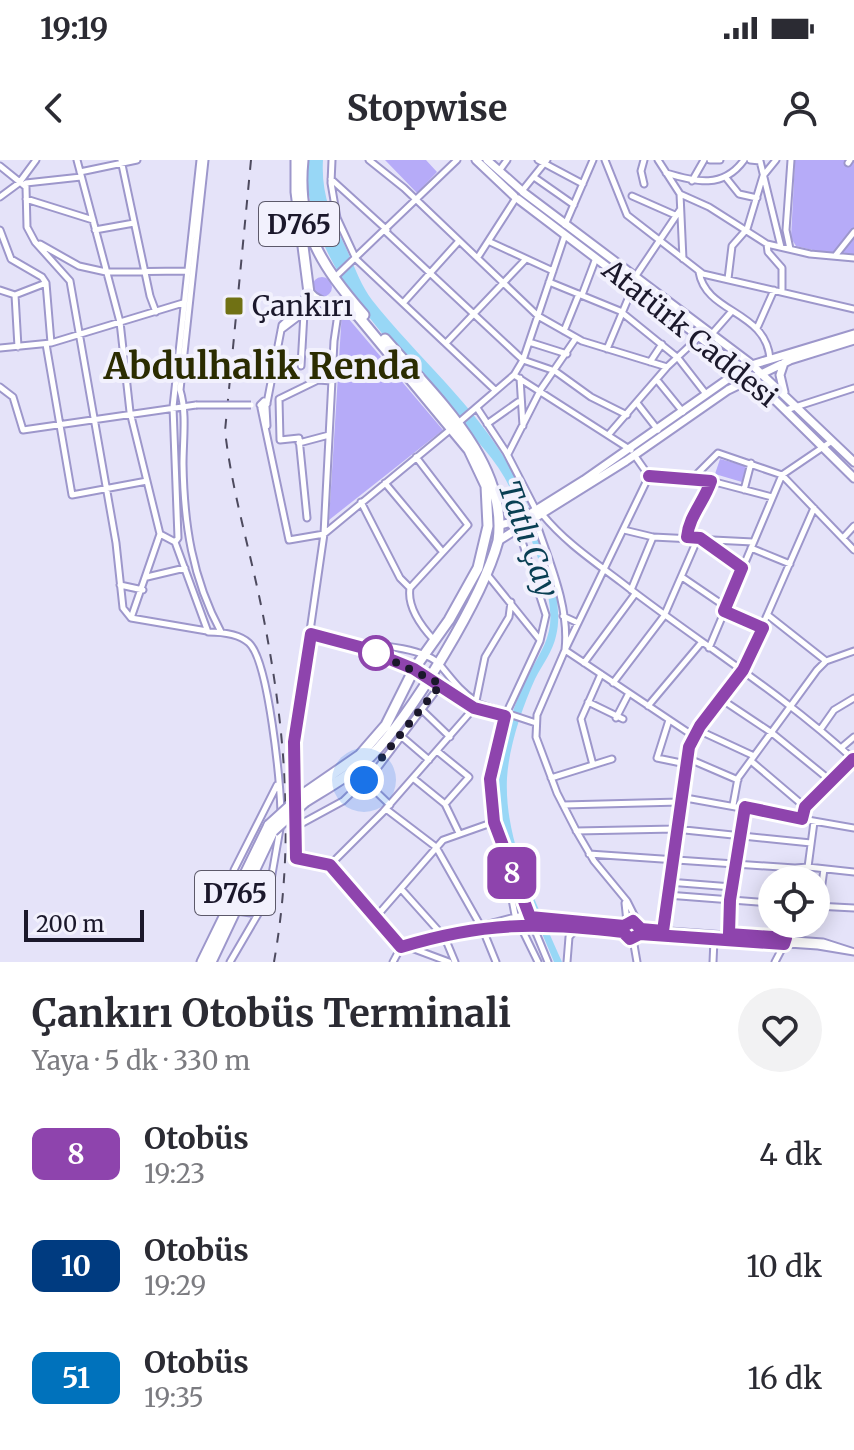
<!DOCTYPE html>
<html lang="tr">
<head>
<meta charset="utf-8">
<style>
	:root { --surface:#fff; --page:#f2f2f3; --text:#2b2b33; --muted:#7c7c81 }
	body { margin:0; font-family:Merriweather,serif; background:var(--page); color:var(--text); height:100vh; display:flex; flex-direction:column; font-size:30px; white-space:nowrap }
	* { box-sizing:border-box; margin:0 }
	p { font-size:26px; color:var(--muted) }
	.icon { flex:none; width:44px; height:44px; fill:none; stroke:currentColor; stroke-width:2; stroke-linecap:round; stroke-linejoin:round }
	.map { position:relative; height:802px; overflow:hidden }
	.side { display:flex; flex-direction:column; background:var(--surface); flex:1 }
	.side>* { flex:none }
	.badge { padding:0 16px; border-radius:12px; font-size:28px; line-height:52px }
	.tools { position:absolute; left:758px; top:706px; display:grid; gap:16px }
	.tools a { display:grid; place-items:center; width:72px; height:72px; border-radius:50%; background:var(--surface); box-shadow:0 4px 20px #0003; font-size:40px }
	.scale { position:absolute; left:24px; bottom:20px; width:120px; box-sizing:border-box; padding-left:8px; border:4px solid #1b182b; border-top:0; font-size:22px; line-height:28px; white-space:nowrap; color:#1b182b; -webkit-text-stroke:6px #f2f1fd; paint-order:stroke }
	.you { position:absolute; width:40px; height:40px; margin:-20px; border:6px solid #fff; border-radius:50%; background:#1a73e8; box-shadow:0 0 0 12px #1a73e833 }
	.map>.badge { position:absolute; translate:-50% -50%; box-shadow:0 0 0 4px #fff }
	.round { display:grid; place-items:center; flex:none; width:84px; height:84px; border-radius:42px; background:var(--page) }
	.head { display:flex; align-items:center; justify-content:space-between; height:136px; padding:0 32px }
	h1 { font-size:38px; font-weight:700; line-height:60px }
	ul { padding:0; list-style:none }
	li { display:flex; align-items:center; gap:24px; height:112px; padding:0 32px }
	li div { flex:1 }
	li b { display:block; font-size:30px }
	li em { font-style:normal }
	li .badge { min-width:88px; font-weight:700; text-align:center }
	.status { display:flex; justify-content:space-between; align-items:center; height:56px; padding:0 40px; background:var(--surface); direction:ltr }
	.status svg { height:22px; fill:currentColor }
	header { display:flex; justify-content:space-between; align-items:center; height:104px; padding:0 32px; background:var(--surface); font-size:36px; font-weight:700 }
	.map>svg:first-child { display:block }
	.green { fill:#b6abf8 }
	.water { fill:#98d7f6 }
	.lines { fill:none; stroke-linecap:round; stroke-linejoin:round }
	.minor-casing { stroke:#9d97cb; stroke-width:9 }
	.major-casing { stroke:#9d97cb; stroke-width:11 }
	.highway-casing { stroke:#9d97cb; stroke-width:13 }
	.minor { stroke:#fff; stroke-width:5 }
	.major { stroke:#fff; stroke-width:7 }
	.highway { stroke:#fff; stroke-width:9 }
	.rail { stroke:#4d4a5e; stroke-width:2; stroke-dasharray:10 10; stroke-linecap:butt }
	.minor-bridge-casing { stroke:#9d97cb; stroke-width:9; stroke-linecap:butt }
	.highway-bridge-casing { stroke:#9d97cb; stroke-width:13; stroke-linecap:butt }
	.minor-bridge { stroke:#fff; stroke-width:5 }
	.highway-bridge { stroke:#fff; stroke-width:9 }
	.line-casing { stroke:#fff; stroke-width:18 }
	.line { stroke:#8e44ad; stroke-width:12 }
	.walk { stroke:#1b182b; stroke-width:8; stroke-dasharray:0 14.4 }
	.poi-dot { fill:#707114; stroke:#f2f1fd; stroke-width:3 }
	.stop-dot { fill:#fff; stroke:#8e44ad; stroke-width:4 }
	.labels { text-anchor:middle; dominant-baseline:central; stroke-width:8; stroke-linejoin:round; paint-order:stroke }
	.shield { fill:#f2f1fd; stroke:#5c596a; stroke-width:2 }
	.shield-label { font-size:26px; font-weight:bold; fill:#1b182b }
	.poi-label { font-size:28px; fill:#1b182b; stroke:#f2f1fd; text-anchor:start }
	.street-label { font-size:28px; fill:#1b182b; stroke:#f2f1fd }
	.water-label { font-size:30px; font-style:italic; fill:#093f53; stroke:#f2f1fd }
	.district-label { font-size:36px; font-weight:bold; fill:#2b2c01; stroke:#f2f1fd }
</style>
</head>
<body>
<div class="status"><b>19:19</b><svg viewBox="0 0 49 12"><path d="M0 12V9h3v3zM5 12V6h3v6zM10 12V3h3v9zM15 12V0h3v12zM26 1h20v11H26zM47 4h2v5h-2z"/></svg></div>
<header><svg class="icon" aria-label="back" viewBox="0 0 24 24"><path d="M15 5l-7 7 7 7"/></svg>Stopwise<svg class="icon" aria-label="person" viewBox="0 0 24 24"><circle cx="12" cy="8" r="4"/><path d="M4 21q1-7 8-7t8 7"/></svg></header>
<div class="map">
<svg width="854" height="802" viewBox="0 0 854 802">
	<rect width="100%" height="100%" fill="#e5e3f9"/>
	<path class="green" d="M 385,0 L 426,0 L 437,12 L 417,33 Z
		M 795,0 L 854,0 L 854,94 L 833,95 L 796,86 L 791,78 Z
		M312 127a10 10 0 1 1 20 0a10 10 0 1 1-20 0Z
		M 342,151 L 443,270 L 329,360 Z
		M 720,299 L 746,306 L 742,322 L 715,314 Z"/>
	<path class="water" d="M 307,0 L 323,0 C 321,33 331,57 345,86 C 354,105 360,124 372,140 C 424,206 495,261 526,341 C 540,377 566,438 556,476 C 553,491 542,505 535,519 C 522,548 509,586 507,618 C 504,682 537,744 562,802 L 554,802 C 533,748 499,689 498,631 C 497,593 512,547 529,514 C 537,498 548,483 550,465 C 554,429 528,371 514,337 C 501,304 477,281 454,255 C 392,183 302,102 307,0 Z"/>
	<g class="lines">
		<defs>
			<path id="minor" d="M 77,0 L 120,162 L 130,252 L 160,374 L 175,382 L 208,472 C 221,472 238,473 249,483 C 269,502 280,622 281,653
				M 121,0 L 150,136 L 156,152
				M 205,0 L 180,230 C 187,253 183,280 183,304 C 184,364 192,418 221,472
				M 332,0 L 331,23 L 337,58 L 356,99 L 495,230
				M 369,0 L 404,28 L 538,156 L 582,181 L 667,207
				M 538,0 L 583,24
				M 605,0 L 627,55 L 703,114 L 854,149
				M 658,0 L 680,34 L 709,47 L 767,84 L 810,94 L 854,98
				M 710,0 L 720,0
				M 750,0 L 760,1 L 781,87
				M 848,3 L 850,0
				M 0,6 L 26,27
				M 499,11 L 507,0
				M 80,12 L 137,0
				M 666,13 C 696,22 723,29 744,0
				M 534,17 L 574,45
				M 331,19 L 387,70
				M 727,19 L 739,34 L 757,38
				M 692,21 L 704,0
				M 644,24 L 641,11 L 644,0
				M 26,27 L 27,67 L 35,82 L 70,121 L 116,383 L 123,448 L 131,458 L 207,471
				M 26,27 L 26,23 L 81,17
				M 522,31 L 547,0
				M 680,34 L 683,99
				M 632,36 L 675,55
				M 0,37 L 19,23 L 36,0
				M 26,39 L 93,60
				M 565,65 L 593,0
				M 0,70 L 11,99 L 42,117 L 46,123 L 51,183
				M 95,70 L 134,63
				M 385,71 L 523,200 L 555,211 L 591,237 L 627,255
				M 490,82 L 553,111
				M 40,84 L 79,106 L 106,112 L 186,111
				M 767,84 L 768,92 L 782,108 L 782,132
				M 790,89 L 786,70 L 791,0
				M 835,96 L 854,72
				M 478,97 L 516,38
				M 699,112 C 706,154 766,150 770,199
				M 635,117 L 680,50
				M 334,118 L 457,0
				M 728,119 L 732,86 L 747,69 L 763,16 L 776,0
				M 549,122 L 620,151 L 678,198 L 706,234
				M 0,130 L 15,135 L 46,123
				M 15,135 L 18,187
				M 582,135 L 596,98
				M 404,142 L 459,81
				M 758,166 L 774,130
				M 281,170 L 318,142
				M 564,171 L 579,134
				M 711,175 L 732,151
				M 447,182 L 525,100
				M 529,182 L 567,194
				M 46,184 L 72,335 L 147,321
				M 0,188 L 51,183 L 183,143
				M 607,189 L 633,127
				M 650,202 L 662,184
				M 301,206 L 304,153 L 301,146
				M 514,215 L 631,290
				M 520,218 L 523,266
				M 657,220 L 683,252
				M 0,227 L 13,237 L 23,270 L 196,245
				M 264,241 L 267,244 L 264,249 L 260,245 Z
				M 267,243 L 282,165 L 300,148 L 308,130
				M 637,243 L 658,270
				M 266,247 L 267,266
				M 261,248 L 289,380 L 324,374 L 451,269
				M 477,248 L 506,292 L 536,350
				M 786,250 L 854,228
				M 457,264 L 514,215 L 523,200 L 565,75
				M 487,264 L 518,242
				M 609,274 L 667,207 L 699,177
				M 299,283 L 329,275
				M 508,294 L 541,229 L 576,178
				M 635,296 L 649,316 L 565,490 L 695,577
				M 416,297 L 468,365 L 410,428 C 407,447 421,466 434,480
				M 649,316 L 711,321 L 772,337
				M 692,319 L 718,293 L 782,315 L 854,390
				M 385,323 L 441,390
				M 744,330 L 751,303
				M 361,342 L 400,418 L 410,428
				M 542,354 C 565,382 592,400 621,422 C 698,482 782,533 854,600
				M 307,358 L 299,278 L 280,280 L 279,239 L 318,220 L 332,221
				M 535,359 C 548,399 570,446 565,490 L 537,555 L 536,577 L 557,633 L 577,672 L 594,701 L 627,741 L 638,763
				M 518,369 L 546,455 L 540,481 L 505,556 L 490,619 L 494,662 L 503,693 L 548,802
				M 624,370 L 653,377 L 753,382
				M 687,377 C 688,356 704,342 711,321
				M 843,378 L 854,366
				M 701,379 L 742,408
				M 175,382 L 178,378 L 173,247 L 200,0
				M 751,388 L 790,404
				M 486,413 L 540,480
				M 147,417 L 185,408
				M 682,417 L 726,447
				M 120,425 L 143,430
				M 631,430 L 653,377
				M 724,451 L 763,468
				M 563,456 L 578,463
				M 769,456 L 826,501
				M 131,458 L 160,374
				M 311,474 C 370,489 421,511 472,546
				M 361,486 C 381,484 426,489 440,505 C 452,519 459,530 475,541 L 472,546 L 476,549 L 479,544 L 475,541
				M 709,488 L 782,315 L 832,281
				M 584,503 L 635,434
				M 613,523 L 664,456 L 698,378
				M 721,539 L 772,573 L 831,621
				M 476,541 L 485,497 L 509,457 L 511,442
				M 588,542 L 623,559
				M 479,544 L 536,563
				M 648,546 L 701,483
				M 477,548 L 496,553
				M 422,550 L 450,577
				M 616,558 L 629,533
				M 669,560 L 657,598 L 686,604
				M 698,570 L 754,596
				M 820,570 L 834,550 L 854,538
				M 401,576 L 429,600
				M 841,588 L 854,577
				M 687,598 L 738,620
				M 751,601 L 805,647
				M 593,605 L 581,559 L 601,514
				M 413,618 L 445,644 L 469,617 L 437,591
				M 551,618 L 612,599
				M 364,620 L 390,645
				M 680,637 L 802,659 L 805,647 L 853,599
				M 296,638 L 294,582 L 324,374 L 334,181 L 339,147
				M 445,644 L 459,673
				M 563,645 L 680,642
				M 733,645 L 738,618 L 817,510 L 826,501 L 854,491
				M 386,649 L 436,687 L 483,770 L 496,802
				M 297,652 L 296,698 L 330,705 L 401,787 L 523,755 L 624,766
				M 802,659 L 854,668
				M 297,666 L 343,641 L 379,606 L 441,524
				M 576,671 L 675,669 L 811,683
				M 589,694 L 795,708
				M 504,697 L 515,755 L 538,802
				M 330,705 L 383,652 L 474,548
				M 808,707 L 854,712
				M 793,720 L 795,708 L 808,707 L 814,662
				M 668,722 L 732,727
				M 237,727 L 234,710 L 277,625
				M 402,730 L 445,778 L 455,802
				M 667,735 L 772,743
				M 242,737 L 258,754
				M 625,743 L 627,762
				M 816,746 L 854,748
				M 819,746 L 824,709
				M 236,751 L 258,754
				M 376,757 L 443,680 L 494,662
				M623 770a9 9 0 1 1 18 0a9 9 0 1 1-18 0Z
				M 641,769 L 823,782 L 854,792
				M 484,770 L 509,765 L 525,769 L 550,763 L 623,772
				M 663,771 L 689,587 L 700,566 L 743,510 L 814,348
				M 640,774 L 818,786 L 854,792
				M 729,774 L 730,740 L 745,647
				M 633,779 L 637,802
				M 406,786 L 449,802
				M 230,802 L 268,737 L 281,663
				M 393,802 L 401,787
				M 567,802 L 569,777 L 578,767
				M 713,802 L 714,780
				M 775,802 L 786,781 L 788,764"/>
			<path id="major" d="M 476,0 L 514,36
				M 487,0 L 521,30
				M 523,32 L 750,203 L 854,302
				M 518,39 L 723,195 L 740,220 L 776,241 L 854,318
				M 784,232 L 780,215 L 784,203
				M 500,365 L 520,360 L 584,320 L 745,207 L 854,174
				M 498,381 L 626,301 L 728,230 L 790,200 L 854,180"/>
			<path id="highway" d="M 296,0 L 296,32 L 309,133 C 320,147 343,144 358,156 L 469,290 L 486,326 L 488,366 L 478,408 L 449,460 L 414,509 L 386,565 L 360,595 L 302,635
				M 303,0 C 296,69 322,106 364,155
				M 305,642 C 327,628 351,615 370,597 C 412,555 483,437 498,381 C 509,302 433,235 385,179
				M 202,802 L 269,665
				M 211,802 L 273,671"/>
		</defs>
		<use href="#minor" class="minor-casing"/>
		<use href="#major" class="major-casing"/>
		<use href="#highway" class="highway-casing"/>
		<use href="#minor" class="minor"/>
		<use href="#major" class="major"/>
		<use href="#highway" class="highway"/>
		<path class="rail" d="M 251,0 L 225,271 C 232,332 250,390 262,450 C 286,569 295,682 274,802"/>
		<defs>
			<path id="minor-bridge" d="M 196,245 L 251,245"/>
			<path id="highway-bridge" d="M 269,665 L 302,635
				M 273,671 L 305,642"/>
		</defs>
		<use href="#minor-bridge" class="minor-bridge-casing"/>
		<use href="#highway-bridge" class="highway-bridge-casing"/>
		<use href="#minor-bridge" class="minor-bridge"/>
		<use href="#highway-bridge" class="highway-bridge"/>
	</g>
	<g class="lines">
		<defs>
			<path id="line" d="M 649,316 L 711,321 C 704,342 689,356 687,377 L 700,378 L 742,408 L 724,451 L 763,468 L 743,510 L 700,566 L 689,587 L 663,771 L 641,769 L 633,761 L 624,766 L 530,757 L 494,662 L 490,619 L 505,556 L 474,548 L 414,509 L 360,487 L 311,474 L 294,582 L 296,698 L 330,705 L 401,787 C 483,762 539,762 623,772 L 630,779 L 640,774 L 784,784 L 786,778 L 729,774 L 730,740 L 745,647 L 802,659 L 805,647 L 853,599"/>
		</defs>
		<use href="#line" class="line-casing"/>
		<use href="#line" class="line"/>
		<path class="walk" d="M 364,620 L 441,524 L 376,493"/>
	</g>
	<rect class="poi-dot" x="224" y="136" width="20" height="20" rx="4"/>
	<circle class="stop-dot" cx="376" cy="493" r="16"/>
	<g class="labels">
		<g class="shield">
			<rect x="259" y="42" width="80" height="44" rx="6"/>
			<rect x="195" y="711" width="80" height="44" rx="6"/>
		</g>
		<g class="shield-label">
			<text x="299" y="64">D765</text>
			<text x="235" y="733">D765</text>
		</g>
		<g class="poi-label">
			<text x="252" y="146">Çankırı</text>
		</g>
		<g class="street-label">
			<text transform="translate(690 173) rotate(39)">Atatürk Caddesi</text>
		</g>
		<g class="water-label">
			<text transform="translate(529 379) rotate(70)">Tatlı Çay</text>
		</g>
		<g class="district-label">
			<text x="262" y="206">Abdulhalik Renda</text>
		</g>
	</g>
</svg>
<div class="tools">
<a><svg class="icon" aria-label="locate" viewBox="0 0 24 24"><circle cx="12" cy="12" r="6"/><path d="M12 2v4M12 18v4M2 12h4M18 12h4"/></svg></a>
</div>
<div class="scale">200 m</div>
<div class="you" style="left:364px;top:620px"></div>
<b class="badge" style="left:512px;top:713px;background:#8e44ad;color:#fff">8</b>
</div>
<section class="side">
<div class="head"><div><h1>Çankırı Otobüs Terminali</h1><p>Yaya · 5 dk · 330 m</p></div><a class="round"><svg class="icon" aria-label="heart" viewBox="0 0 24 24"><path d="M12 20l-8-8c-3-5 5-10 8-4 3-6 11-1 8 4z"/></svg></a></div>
<ul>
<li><span class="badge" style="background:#8e44ad;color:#fff">8</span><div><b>Otobüs</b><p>19:23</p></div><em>4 dk</em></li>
<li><span class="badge" style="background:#003b80;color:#fff">10</span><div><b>Otobüs</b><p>19:29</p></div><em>10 dk</em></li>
<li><span class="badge" style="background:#0072bc;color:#fff">51</span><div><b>Otobüs</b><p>19:35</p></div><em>16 dk</em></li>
</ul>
</section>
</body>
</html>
